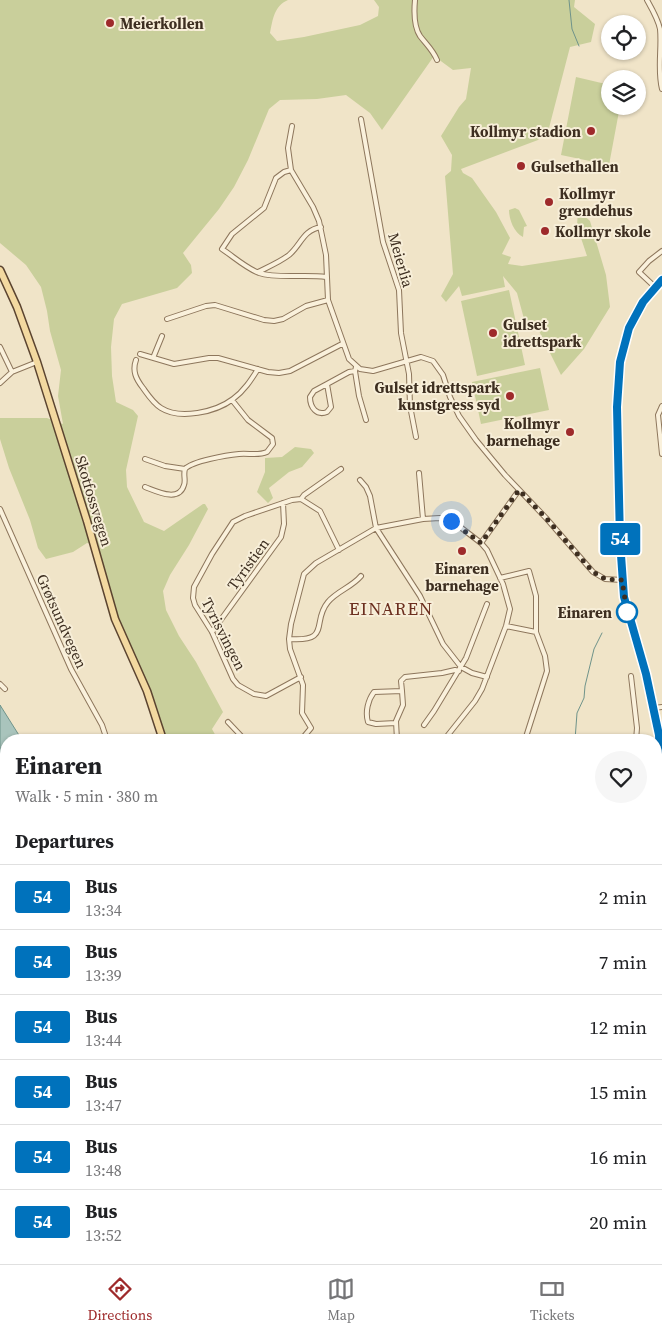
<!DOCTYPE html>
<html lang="en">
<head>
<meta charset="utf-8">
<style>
	:root { --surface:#fff; --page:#f6f6f6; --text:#202124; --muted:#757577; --line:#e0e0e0; --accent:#9e2a2b }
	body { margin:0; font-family:"Source Serif 4",serif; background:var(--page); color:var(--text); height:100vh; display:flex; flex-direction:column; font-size:19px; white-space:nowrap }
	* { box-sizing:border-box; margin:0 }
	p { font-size:16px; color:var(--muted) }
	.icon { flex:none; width:28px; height:28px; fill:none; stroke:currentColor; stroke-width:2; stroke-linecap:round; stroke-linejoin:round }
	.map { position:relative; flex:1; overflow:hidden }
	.drawer { position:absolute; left:0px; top:734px; width:662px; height:531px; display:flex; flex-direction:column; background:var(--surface); border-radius:20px 20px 0 0; box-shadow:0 1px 4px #0004 }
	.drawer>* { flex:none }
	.badge { padding:0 10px; border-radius:4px; font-size:18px; line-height:32px }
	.fabs { position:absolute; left:601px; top:15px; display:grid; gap:10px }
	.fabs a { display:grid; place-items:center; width:45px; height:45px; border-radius:50%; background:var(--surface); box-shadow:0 1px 4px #0004; font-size:25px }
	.you { position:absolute; width:25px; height:25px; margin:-12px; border:4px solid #fff; border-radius:50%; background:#1a73e8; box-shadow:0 0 0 8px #1a73e833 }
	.map>.badge { position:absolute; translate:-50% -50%; box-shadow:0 0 0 2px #fff }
	h2 { padding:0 15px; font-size:19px; line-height:45px }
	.round { display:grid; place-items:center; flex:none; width:52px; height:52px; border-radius:26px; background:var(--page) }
	.head { display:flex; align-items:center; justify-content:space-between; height:85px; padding:0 15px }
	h1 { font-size:24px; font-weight:700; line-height:38px }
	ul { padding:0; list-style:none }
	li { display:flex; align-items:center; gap:15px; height:65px; padding:0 15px; border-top:1px solid var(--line) }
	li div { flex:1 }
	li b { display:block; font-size:19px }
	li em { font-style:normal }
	li .badge { min-width:55px; font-weight:700; text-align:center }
	.menu { display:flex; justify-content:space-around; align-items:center; height:70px; border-top:1px solid var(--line); background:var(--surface); font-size:14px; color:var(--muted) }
	.menu a { display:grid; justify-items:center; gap:2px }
	.menu .active { color:var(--accent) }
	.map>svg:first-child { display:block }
	.green { fill:#c9cf9b }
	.water { fill:#a9c4bc; stroke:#6f938a }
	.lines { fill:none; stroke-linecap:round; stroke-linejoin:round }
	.stream { stroke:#6f938a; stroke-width:1 }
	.minor-casing { stroke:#8d765c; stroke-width:6 }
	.tertiary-casing { stroke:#8d765c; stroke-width:8 }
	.primary-casing { stroke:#5b4430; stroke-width:9 }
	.minor { stroke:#faf1dc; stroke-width:4 }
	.tertiary { stroke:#faf1dc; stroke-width:5 }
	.primary { stroke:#f3d9a0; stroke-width:6 }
	.line-casing { stroke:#fff; stroke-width:11 }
	.line { stroke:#0072bc; stroke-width:8 }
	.walk { stroke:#3d2e20; stroke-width:5; stroke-dasharray:0 9 }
	.poi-dot { fill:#9e2a2b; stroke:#f7eed8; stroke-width:2 }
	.stop-dot { fill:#fff; stroke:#0072bc; stroke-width:2.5 }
	.labels { text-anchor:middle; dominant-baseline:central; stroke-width:4; stroke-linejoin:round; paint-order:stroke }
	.poi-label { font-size:15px; font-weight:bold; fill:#3d2e20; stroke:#f7eed8; text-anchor:start }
	.street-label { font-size:15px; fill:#3d2e20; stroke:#f7eed8 }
	.stop-label { font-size:15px; font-weight:bold; fill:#3d2e20; stroke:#f7eed8; text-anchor:end }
	.quarter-label { font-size:18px; letter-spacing:1px; fill:#6b2e1e; stroke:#f7eed8 }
</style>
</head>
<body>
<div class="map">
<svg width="662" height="1264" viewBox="0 0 662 1264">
	<rect width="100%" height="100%" fill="#f0e4c8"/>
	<path class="green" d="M 0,0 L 288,0 C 274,6 273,19 270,33 L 277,41 L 304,37 L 360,25 L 378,16 L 379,7 L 374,0 L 575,0 L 574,7 L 595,24 L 591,42 L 570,47 L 549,128 L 538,140 L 461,169 L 463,173 L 472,178 L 496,212 L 510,238 L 502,254 L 511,257 L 508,264 L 522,266 L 587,256 L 577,226 L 578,210 L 590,221 L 606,275 L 610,307 L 584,349 L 561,375 L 539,331 L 527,330 L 517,293 L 503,276 L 505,287 L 462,296 L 459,286 L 446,302 L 441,296 L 453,274 L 445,176 L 451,171 L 452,155 L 441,136 L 459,107 L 466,99 L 471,68 L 453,70 L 434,56 L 382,130 L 370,113 L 346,95 L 317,99 L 280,100 L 269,109 L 248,160 L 234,187 L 219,209 L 183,253 L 191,265 L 192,273 L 177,288 L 122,304 L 114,319 L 111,347 L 112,376 L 116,402 L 133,410 L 138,416 L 126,470 L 127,487 L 144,522 L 164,531 L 203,504 L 205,504 L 208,509 L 189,545 L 170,575 L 163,591 L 166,610 L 179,636 L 196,662 L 223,712 L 212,729 L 218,740 L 167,740 L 150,692 L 121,628 L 98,545 L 87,543 L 73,552 L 46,559 L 38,548 L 30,520 L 9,468 L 0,439 L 0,418 L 47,418 L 63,424 L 58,396 L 61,370 L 50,331 L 47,311 L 41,287 L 26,265 L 0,243 Z
		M 576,77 L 610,85 L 610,106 L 620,106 L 609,165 L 561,155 Z
		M 515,208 L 519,210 L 527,226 L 524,227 L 523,237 C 514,233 509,219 509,210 Z
		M 509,290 L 525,365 L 477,376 L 461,301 Z
		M 540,368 L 549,410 L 481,424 L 472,382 Z
		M 295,447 L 311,449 L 314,453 L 302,467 L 289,472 L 269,488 L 273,498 L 268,503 L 257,492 L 265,472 L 265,458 L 282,457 Z
		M 0,826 L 6,831 L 6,1259 L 270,1259 L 269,1264 L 0,1264 Z
		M 523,1259 L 631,1259 L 629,1264 L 522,1264 Z"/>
	<path class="water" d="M 0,705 L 22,740 L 6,740 L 6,831 L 0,826 Z
		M 299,1259 L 473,1259 L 481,1264 L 305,1264 Z"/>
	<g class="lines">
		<path class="stream" d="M 569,0 L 572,29 L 579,46
			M 575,740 L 577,713 L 584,698 L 585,686 L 594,649 L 602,633"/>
		<defs>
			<path id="minor" d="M 415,0 C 414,11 414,27 420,36 C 426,44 433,50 437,60
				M 647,0 C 652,9 658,19 660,29 C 662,49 657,69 662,89
				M 361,119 L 383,242 L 399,290 L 401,333 L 409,374 L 410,406 L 416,437
				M 292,126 L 288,148 L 291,170 L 313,207 L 319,221 L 326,255 L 328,300 L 349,359 L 360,369 L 373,371 L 421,357 L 433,361 L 443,375 L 450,397 L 459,416 L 476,440 L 505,475 L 546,518 L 593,572 L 605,579 L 622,580
				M 291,170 L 284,172 L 276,178 L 264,208 L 232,234 L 222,249 C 234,257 246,268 259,273 C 277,279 305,274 326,277
				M 258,272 C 268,267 280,262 289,255 C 301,245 303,230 321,227
				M 655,287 L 639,272 L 649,261 L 662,251
				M 167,319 L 206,306 L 215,305 L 264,320 L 274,321 L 283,319 L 306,306 L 328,300
				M 0,347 L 12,372
				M 140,354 L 174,364 L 209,358 L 218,358 L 268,372 L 279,373 L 290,371 L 342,344
				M 153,358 L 162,336
				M 136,360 C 132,371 136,379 143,388 C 148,395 153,403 161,408 C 180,420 216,412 233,399 C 244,391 251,380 258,369
				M 355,371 L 359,396 L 366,420
				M 0,383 L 12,372 L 37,362
				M 327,384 L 314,391 L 310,397 C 310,408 317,416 327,412 L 331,407 L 327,384 L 349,372 L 355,371 L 356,367
				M 662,406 L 658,415 L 662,454
				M 145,459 L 165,466 L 185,469 C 192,461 228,455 239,454 C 249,453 258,456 267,452 L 273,444 L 272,438 L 248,420 L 232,400
				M 419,473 L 423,519
				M 360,480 L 366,487 L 370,496 L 376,528 L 420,596 L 443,644 L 461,667 L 472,673 L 487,677
				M 145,487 C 156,491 179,503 184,485 C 186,480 183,475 185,469
				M 301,499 L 304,495 L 341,469
				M 0,509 L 71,669 L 102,725 L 107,740
				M 481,543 L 519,490
				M 500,578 L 529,571 L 536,596 L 536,632 L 545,656 L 547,671 L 525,740
				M 506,626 L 536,632
				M 212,632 L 281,537 L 284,524 L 283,503
				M 289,639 C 332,642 311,622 328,602 C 337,591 352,587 361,576
				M 631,676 L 637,728 L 636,740
				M 301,677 L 266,696 L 254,694 L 238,685 L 233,679 L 212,632 L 195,605 L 193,598 L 194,587 L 212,554 L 233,522 L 245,516 L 292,500 L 301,499 L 320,511 L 339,550
				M 0,684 L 5,689
				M 402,691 L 401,681 L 405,677 L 442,673 L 455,670 L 459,671
				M 654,708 L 662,707
				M 228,722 L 245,740
				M 396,723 L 376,724 L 368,722 C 365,712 368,700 374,692 L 402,691 L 403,705 L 396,721 L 397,740
				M 424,725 L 434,711 L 466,658 L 487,604
				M 449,734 L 456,740
				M 301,740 L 311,728 L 302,713 L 303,685 L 290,649 L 289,639 L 291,624 L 304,574 L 316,563 L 376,528 L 423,519 L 440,518 L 455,523 L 481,543 L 487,550 L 503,584 L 510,609 L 506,626 L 482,689 L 475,701 L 444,740
				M 656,900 L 662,900
				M 656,1090 L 662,1096
				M 656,1205 L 662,1225"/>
			<path id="tertiary" d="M 662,280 L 643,302 L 629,328 L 620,362 L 617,407 L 621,563 L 624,597 L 654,708 L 659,735 L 662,805"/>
			<path id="primary" d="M 0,270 L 17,307 L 37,362 L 87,521 L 115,619 L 147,691 L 163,740
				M 566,1259 L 567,1264"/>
		</defs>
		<use href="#minor" class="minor-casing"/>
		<use href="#tertiary" class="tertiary-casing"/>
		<use href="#primary" class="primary-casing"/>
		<use href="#minor" class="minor"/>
		<use href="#tertiary" class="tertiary"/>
		<use href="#primary" class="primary"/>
	</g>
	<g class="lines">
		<defs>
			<path id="line" d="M 662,280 L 643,302 L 629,328 L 620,362 L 617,407 L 620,541 L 624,597 L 646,674 L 656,721 L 659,735 L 662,805"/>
		</defs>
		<use href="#line" class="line-casing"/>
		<use href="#line" class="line"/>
		<path class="walk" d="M 451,521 L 481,543 L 519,490 L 546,518 L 593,572 L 605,579 L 622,580 L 627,612"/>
	</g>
	<g class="poi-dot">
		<circle cx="110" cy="23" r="5"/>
		<circle cx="591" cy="131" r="5"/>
		<circle cx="521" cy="166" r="5"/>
		<circle cx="549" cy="202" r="5"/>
		<circle cx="545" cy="231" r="5"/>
		<circle cx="493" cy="333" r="5"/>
		<circle cx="510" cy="396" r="5"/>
		<circle cx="570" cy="432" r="5"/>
		<circle cx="462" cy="551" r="5"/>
	</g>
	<circle class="stop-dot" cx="627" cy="612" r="10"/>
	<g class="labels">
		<g class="poi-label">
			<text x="120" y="23">Meierkollen</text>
			<text x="581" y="131" text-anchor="end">Kollmyr stadion</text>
			<text x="531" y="166">Gulsethallen</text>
			<text x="559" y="193">Kollmyr<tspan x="559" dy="17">grendehus</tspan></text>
			<text x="555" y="231">Kollmyr skole</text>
			<text x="503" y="324">Gulset<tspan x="503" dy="17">idrettspark</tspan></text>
			<text x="500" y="387" text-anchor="end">Gulset idrettspark<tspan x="500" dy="17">kunstgress syd</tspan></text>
			<text x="560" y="423" text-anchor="end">Kollmyr<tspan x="560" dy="17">barnehage</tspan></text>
			<text x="462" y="568" text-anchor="middle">Einaren<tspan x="462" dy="17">barnehage</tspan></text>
		</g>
		<g class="street-label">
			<text transform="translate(401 260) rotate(74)">Meierlia</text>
			<text transform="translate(94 501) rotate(73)">Skotfossvegen</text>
			<text transform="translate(248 564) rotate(-54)">Tyristien</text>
			<text transform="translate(62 621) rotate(66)">Grøtsundvegen</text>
			<text transform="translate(224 634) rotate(63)">Tyrisvingen</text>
		</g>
		<g class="stop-label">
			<text x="612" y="612">Einaren</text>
		</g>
		<g class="quarter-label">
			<text x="391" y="608">EINAREN</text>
		</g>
	</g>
</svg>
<div class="fabs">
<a><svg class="icon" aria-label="locate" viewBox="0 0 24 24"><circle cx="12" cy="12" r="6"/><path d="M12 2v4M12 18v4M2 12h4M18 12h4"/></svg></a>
<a><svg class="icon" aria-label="layers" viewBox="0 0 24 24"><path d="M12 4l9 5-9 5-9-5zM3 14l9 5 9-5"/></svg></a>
</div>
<div class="you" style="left:451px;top:521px"></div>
<b class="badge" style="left:620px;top:539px;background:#0072bc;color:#fff">54</b>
<section class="drawer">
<div class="head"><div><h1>Einaren</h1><p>Walk · 5 min · 380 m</p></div><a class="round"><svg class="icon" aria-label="heart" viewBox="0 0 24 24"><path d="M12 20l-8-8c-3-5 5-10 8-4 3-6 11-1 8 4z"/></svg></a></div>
<h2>Departures</h2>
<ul>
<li><span class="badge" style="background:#0072bc;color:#fff">54</span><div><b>Bus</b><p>13:34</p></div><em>2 min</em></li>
<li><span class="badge" style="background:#0072bc;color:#fff">54</span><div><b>Bus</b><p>13:39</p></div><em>7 min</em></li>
<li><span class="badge" style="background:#0072bc;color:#fff">54</span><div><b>Bus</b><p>13:44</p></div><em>12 min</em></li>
<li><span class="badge" style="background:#0072bc;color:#fff">54</span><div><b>Bus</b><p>13:47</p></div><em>15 min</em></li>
<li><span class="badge" style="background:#0072bc;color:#fff">54</span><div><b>Bus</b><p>13:48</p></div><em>16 min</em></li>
<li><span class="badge" style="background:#0072bc;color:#fff">54</span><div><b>Bus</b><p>13:52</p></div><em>20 min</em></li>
</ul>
</section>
</div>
<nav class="menu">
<a class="active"><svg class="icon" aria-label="directions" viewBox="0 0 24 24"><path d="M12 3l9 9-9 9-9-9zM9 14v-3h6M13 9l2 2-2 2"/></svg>Directions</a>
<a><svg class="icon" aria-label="map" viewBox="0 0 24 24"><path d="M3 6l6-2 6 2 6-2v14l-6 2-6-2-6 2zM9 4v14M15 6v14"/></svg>Map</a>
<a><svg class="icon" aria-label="tickets" viewBox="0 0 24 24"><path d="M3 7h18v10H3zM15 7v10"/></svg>Tickets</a>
</nav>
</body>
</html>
